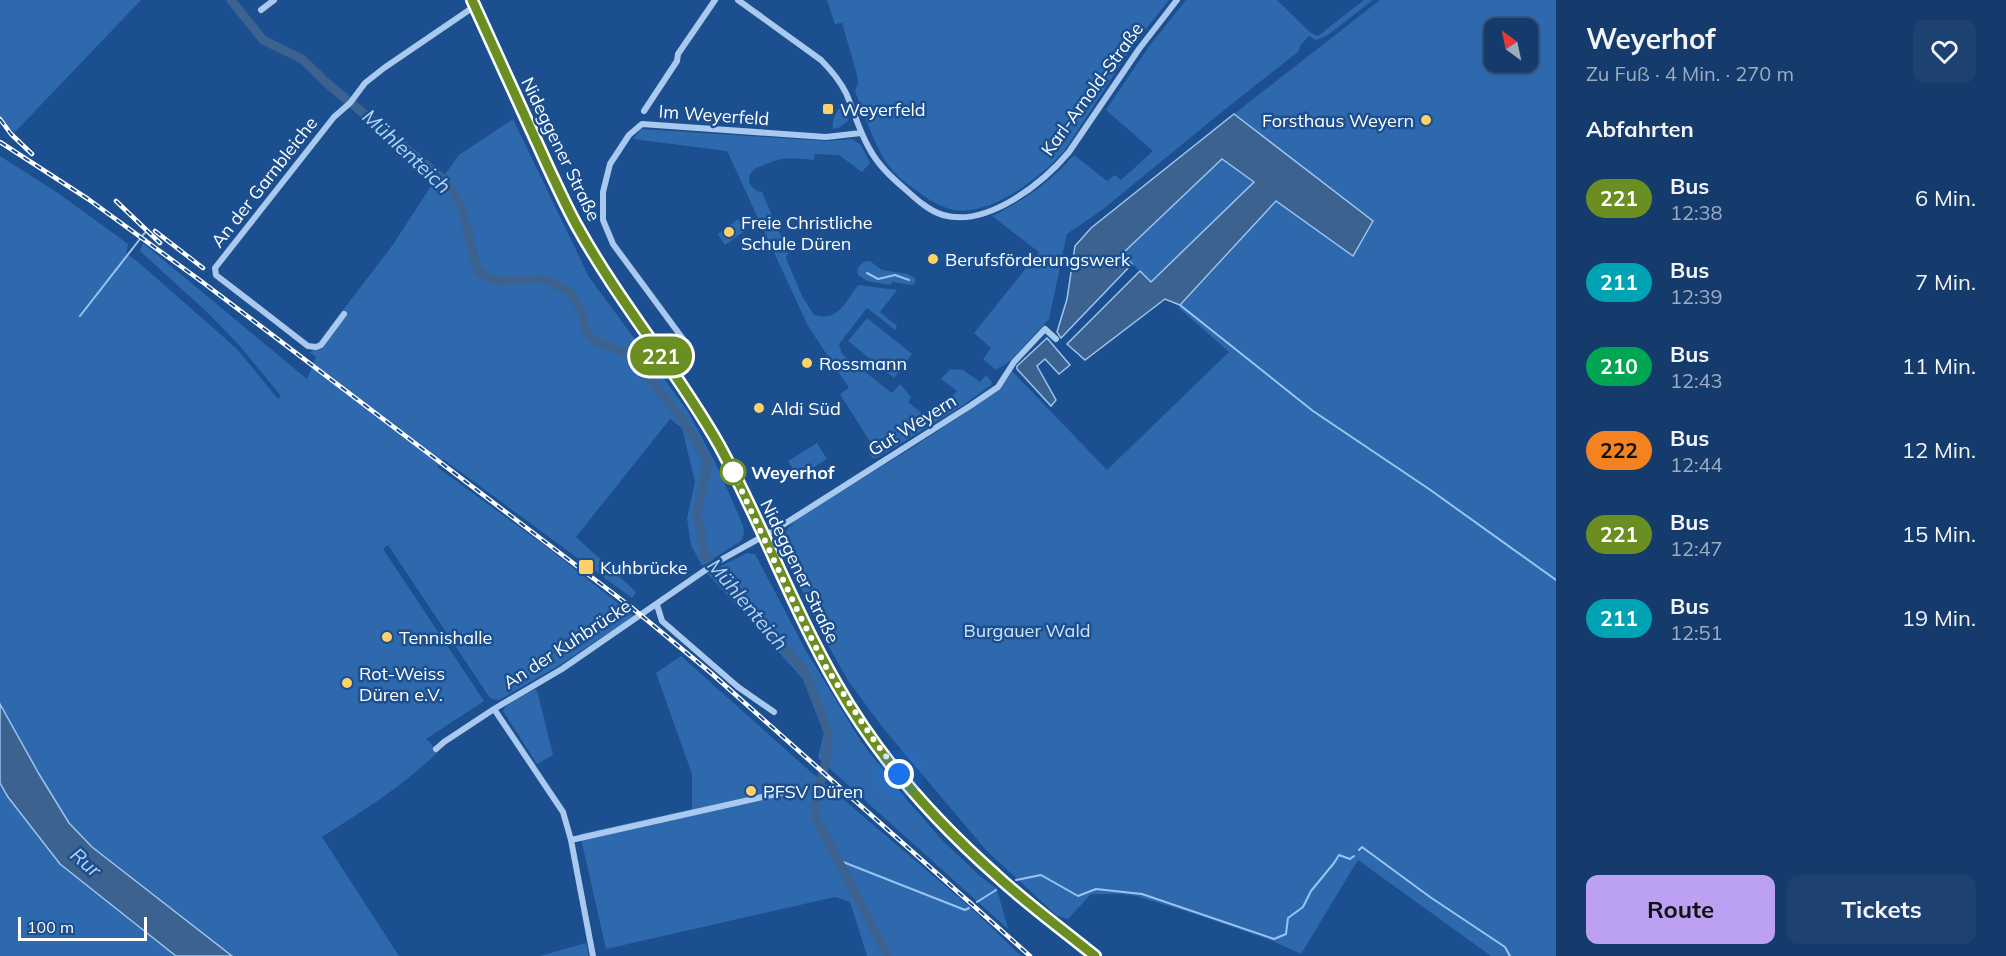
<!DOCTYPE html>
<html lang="de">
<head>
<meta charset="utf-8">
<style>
	:root { --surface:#143b6b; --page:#1d4271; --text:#f1f3f6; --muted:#9dadc1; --line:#33557e; --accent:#bca0f2 }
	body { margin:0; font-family:Mulish,sans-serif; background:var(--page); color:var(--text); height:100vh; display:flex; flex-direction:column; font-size:22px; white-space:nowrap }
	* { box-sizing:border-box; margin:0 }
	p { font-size:20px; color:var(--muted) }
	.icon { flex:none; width:33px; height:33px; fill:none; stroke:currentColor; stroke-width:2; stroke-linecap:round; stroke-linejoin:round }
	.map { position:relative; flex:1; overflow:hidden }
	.panel { display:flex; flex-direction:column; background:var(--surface); width:450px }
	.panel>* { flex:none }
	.badge { padding:0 12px; border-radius:20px; font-size:21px; line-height:39px }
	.needle { width:39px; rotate:327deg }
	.controls { position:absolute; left:1484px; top:18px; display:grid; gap:12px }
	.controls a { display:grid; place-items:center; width:54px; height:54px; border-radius:12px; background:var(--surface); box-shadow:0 2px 4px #0004,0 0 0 2px var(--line); font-size:30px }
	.scale { position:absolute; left:18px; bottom:15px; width:129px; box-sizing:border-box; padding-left:6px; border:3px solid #fff; border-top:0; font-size:16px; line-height:21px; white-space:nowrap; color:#fff; -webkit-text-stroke:4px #1b4f8f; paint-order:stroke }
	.you { position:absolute; width:30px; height:30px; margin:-15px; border:4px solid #fff; border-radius:50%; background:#1a73e8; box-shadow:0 0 0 9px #1a73e833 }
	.map>.badge { position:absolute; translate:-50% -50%; box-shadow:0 0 0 3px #fff }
	h2 { padding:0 30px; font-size:22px; line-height:54px }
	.round { display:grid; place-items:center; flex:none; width:63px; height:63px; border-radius:12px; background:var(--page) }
	.overview { display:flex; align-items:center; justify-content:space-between; height:102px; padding:0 30px }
	h1 { font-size:28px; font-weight:700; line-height:45px }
	.cta { display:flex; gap:12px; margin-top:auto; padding:12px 30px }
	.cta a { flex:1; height:69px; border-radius:12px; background:var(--accent); color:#111; font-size:24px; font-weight:700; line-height:69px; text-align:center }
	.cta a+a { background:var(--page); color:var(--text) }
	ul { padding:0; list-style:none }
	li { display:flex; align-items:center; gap:18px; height:84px; padding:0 30px }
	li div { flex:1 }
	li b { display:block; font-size:22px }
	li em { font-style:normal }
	li .badge { min-width:66px; font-weight:700; text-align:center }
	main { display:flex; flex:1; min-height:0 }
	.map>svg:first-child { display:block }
	.green { fill:#2e69ad; fill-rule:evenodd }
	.water { fill:#3c6290; stroke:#9cc4f0; stroke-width:1.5 }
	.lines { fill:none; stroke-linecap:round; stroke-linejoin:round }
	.stream { stroke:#9cc4f0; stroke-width:2 }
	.canal { stroke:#3c6290; stroke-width:9 }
	.minor { stroke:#a9c9ee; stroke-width:6 }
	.secondary { stroke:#d6e6fa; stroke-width:12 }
	.rail-casing { stroke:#fff; stroke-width:4.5 }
	.rail { stroke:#1b4f8f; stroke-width:2; stroke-dasharray:7; stroke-linecap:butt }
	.line-casing { stroke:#fff; stroke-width:14 }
	.line { stroke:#6b8e23; stroke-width:9 }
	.walk { stroke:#fff; stroke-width:6; stroke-dasharray:0 10.8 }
	.poi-dot { fill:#ffd166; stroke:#1b4f8f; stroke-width:2 }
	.stop-dot { fill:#fff; stroke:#6b8e23; stroke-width:3 }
	.labels { text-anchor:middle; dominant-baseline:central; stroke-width:5; stroke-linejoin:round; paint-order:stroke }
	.street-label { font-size:18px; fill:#fff; stroke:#1b4f8f }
	.poi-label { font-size:18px; fill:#fff; stroke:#1b4f8f; text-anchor:start }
	.stop-label { font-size:18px; font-weight:bold; fill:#fff; stroke:#1b4f8f; text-anchor:start }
	.park-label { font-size:18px; fill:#cfe3fa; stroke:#1b4f8f }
	.water-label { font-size:20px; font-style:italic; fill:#b5d3f5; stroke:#1b4f8f }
</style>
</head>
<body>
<main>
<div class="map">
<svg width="1556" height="956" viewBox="0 0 1556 956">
	<rect width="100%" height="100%" fill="#1b4f8f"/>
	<path class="green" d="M 0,0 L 141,0 L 15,132 L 0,121 Z
		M 827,0 L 1169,0 L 1134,44 L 1065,150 C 1043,176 990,217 954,210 C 940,207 929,200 917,191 C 905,183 892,172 884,159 C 872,138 864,114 855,91 L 858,83 L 856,71 L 842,23 L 835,24 Z
		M 1186,0 L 1277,0 L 1311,33 L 1318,36 L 1364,0 L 1373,0 L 1325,37 L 1316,40 L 1309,36 L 1300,46 L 1299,51 L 1218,115 L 1102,210 L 1067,234 L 1049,319 L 1009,362 L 996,370 L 983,359 L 991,348 L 974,333 L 1039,252 L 992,216 C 1024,201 1050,182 1074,155 L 1107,181 L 1115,175 L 1121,180 L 1153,151 L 1106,110 L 1150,45 Z
		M 1380,0 L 1556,0 L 1556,956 L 1491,956 L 1358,860 L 1301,954 L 1273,941 L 1198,915 L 1136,896 L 1121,894 L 1091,894 L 1068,919 L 1056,915 L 986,850 L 883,728 L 849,682 L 825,640 L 783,549 L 786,531 L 796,519 L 915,446 L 998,391 L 1011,370 L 1107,470 L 1229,352 L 1179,308 L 1277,201 L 1353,255 L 1373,221 L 1234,114 ZM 1494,28 L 1527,28 L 1527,62 L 1494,62 Z
		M 844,104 L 849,114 L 848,121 L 840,127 L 833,129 C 832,118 836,110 844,104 Z
		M 513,119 L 589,277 L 687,410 L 716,464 L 743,525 L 744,534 L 741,541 L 702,566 L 691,545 L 687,518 L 695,482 L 682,428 L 670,419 L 576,537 L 636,592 L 632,598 L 443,459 L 437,467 L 552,551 L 634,616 L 560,665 L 499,700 L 490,698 L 388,545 L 383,549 L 484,701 L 426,739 L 439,751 C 402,787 364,810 322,837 L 399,956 L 232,956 L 92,847 L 69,823 L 39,774 L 0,704 L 0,156 L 58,193 L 128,244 L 126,254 L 137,261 L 236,348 L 278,399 L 281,396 L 239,345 L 208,313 L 140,251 L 143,243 L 307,379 L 316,357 L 310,353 L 392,246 L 433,183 L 446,173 L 459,155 Z
		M 641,129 L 827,141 L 852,139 L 861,145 L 870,163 L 862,172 L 839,155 L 815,154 L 814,160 C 803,159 792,157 781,159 C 778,159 756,168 755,169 C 743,177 751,191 762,192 L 788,253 L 786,258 L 802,296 L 814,315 C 838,322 845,303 858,285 L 897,290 L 880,312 L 897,326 L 895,330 L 867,308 L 839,344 L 842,354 L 892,393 L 900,384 L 911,397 L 908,402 L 930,420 L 957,391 L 941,379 L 950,369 L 963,370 L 980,382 L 986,375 L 992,382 L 991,385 L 962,406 L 877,458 L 872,458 L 870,455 L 874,448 L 840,394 L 849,388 L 808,326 L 727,151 L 633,139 Z
		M 1223,159 L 1254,182 L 1151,282 L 1122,254 Z
		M 738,219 L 746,230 L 725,245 L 718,234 Z
		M 870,261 L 882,270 L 907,274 L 915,278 L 915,282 L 913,285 L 892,282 L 891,285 L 867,281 L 858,275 L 857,269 L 863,262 Z
		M 867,318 L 912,354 L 894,378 L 848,341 Z
		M 817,443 L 827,459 L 798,477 L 788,461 Z
		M 747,553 L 755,554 L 805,649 L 862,743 L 906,799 L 944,842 L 980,876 L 997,889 L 1008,929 L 818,758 L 824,732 L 804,680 L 707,573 Z
		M 681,656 L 804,766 L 971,908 L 1021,956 L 867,956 L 850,902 L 835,897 L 606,949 L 580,834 L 692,809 L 692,774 L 656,673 Z
		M 535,689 L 538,694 L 553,755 L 537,764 L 503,711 L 506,706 Z
		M 0,783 L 8,797 L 60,864 L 176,956 L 0,956 Z
		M 586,943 L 589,956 L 540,956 Z"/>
	<path class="water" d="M 1234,114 L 1373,221 L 1353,256 L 1276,201 L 1180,305 L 1165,299 L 1085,360 L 1067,344 L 1140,271 L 1151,282 L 1254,182 L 1222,159 L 1122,254 L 1132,264 L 1061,338 L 1057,332 L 1067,299 L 1075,246 L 1091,228 Z
		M 1047,338 L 1070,365 L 1059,374 L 1045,359 L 1037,366 L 1056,400 L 1051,406 L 1017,369 L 1017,366 Z
		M 0,704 L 39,774 L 69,823 L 92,847 L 232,956 L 176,956 L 60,864 L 8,797 L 0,783 Z"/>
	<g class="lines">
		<path class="stream" d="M 867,273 L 878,279 L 895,275 L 909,280
			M 1180,305 L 1313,411 L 1429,489 L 1556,580
			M 80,316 L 147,230
			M 1359,850 L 1362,847 L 1430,897 L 1505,947 L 1510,956
			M 838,860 L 965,910 L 969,908
			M 1016,880 L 1041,875 L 1078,896 L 1096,889 L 1142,894 L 1274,939 L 1286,934 L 1288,918 L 1303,907 L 1311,891 L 1334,863 L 1339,855 L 1350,859 L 1354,856
			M 977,902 L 996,890"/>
		<path class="canal" d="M 231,0 L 263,40 L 302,59 L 329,85 L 447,182 L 461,205 L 478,271 L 494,281 L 545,279 L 570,292 L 583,314 L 585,330 L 595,341 L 630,355 L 683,420 L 708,462 L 697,512 L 705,556 L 804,670 L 829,734 L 825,766 L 816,797 L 816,818 L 888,956"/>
		<path class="minor" d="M 738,0 L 821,60 C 831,70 840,81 846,93 C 854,111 859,131 869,148 C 878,165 891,177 905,189 C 916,199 929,211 943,215 C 987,228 1043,183 1069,152 L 1139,49 L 1177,0
			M 261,10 L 274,0
			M 644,111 L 677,61 L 678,54 L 715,0
			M 344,314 L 321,345 L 316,347 L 308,346 L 216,275 L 215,268 L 334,117 L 350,103 L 365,83 L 384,68 L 475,6
			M 686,343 L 613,244 L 603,220 L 603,192 L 610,164 L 629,135 L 642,124 L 826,137 L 861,133
			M 657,605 L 662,621 L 738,687 L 774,712
			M 494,709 L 563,812 L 571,840 L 593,956
			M 436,749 L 444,742 L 494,709 L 562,669 L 717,562 L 778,528 L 970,406 L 998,387 L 1014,362 L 1045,329 L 1056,339
			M 571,840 L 789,791"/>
		<path class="secondary" d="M 472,0 C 498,56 523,113 549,169 C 558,188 567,208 577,226 C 619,302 676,369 719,445 C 762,523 791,608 837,685 C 859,722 885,760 914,793 C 967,855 1031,905 1095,956"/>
		<defs>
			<path id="rail" d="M 0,119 L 11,134 L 32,154
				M 0,142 L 88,199 L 201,281 L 631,607 L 711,673 L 1030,956
				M 116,201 L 160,243
				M 155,231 L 203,268"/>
		</defs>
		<use href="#rail" class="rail-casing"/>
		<use href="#rail" class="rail"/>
	</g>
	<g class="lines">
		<defs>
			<path id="line" d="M 472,0 C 498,56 523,113 549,169 C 558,188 567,208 577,226 C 619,302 676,369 719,445 C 762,523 792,607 837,685 C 878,757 934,820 996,875 C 1027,904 1062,929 1095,956"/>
		</defs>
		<use href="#line" class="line-casing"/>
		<use href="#line" class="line"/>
		<path class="walk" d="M 733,472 L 799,614 L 826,667 L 871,736 L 899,774"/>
	</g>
	<g class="poi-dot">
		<rect x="822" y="103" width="12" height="12" rx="3"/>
		<circle cx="1426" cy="120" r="6"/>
		<circle cx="729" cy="232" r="6"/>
		<circle cx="933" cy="259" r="6"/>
		<circle cx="807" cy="363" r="6"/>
		<circle cx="759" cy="408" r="6"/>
		<rect x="578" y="559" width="16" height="16" rx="3"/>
		<circle cx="387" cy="637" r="6"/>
		<circle cx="347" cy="683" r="6"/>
		<circle cx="751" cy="791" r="6"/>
	</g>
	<circle class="stop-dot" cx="733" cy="472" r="12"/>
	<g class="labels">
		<g class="street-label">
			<text transform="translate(1092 89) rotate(-54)">Karl-Arnold-Straße</text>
			<text transform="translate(714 115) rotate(4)">Im Weyerfeld</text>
			<text transform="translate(561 149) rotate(64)">Nideggener Straße</text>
			<text transform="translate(264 182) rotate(-52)">An der Garnbleiche</text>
			<text transform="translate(912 425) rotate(-32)">Gut Weyern</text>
			<text transform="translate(800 571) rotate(64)">Nideggener Straße</text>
			<text transform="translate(567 644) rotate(-33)">An der Kuhbrücke</text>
		</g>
		<g class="poi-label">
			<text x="840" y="109">Weyerfeld</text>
			<text x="1414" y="120" text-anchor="end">Forsthaus Weyern</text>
			<text x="741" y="222">Freie Christliche<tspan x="741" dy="21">Schule Düren</tspan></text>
			<text x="945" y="259">Berufsförderungswerk</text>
			<text x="819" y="363">Rossmann</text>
			<text x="771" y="408">Aldi Süd</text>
			<text x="600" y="567">Kuhbrücke</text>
			<text x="399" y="637">Tennishalle</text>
			<text x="359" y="673">Rot-Weiss<tspan x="359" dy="21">Düren e.V.</tspan></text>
			<text x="763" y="791">PFSV Düren</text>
		</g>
		<g class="stop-label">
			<text x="751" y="472">Weyerhof</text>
		</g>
		<g class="park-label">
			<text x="1027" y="630">Burgauer Wald</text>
		</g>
		<g class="water-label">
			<text transform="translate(407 151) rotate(43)">Mühlenteich</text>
			<text transform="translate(748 604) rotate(50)">Mühlenteich</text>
			<text transform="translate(86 862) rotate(41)">Rur</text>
		</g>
	</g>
</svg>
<div class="controls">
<a><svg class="needle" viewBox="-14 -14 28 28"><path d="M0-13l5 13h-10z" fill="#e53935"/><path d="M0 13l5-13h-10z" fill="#9dadc1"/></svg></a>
</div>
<div class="scale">100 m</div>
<div class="you" style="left:899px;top:774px"></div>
<b class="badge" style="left:661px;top:356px;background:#6b8e23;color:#fff">221</b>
</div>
<section class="panel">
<div class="overview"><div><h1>Weyerhof</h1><p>Zu Fuß · 4 Min. · 270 m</p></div><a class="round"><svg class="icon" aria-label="heart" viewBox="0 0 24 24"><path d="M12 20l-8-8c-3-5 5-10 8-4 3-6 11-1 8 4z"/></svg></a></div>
<h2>Abfahrten</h2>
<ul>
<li><span class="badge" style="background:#6b8e23;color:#fff">221</span><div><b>Bus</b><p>12:38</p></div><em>6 Min.</em></li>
<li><span class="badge" style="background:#00a3b4;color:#fff">211</span><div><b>Bus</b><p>12:39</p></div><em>7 Min.</em></li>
<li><span class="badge" style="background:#00a651;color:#fff">210</span><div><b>Bus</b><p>12:43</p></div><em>11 Min.</em></li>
<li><span class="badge" style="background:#f58220;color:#111">222</span><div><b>Bus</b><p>12:44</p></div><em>12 Min.</em></li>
<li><span class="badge" style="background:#6b8e23;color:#fff">221</span><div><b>Bus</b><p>12:47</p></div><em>15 Min.</em></li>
<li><span class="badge" style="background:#00a3b4;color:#fff">211</span><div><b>Bus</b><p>12:51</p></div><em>19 Min.</em></li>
</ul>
<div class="cta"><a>Route</a><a>Tickets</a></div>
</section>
</main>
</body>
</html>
